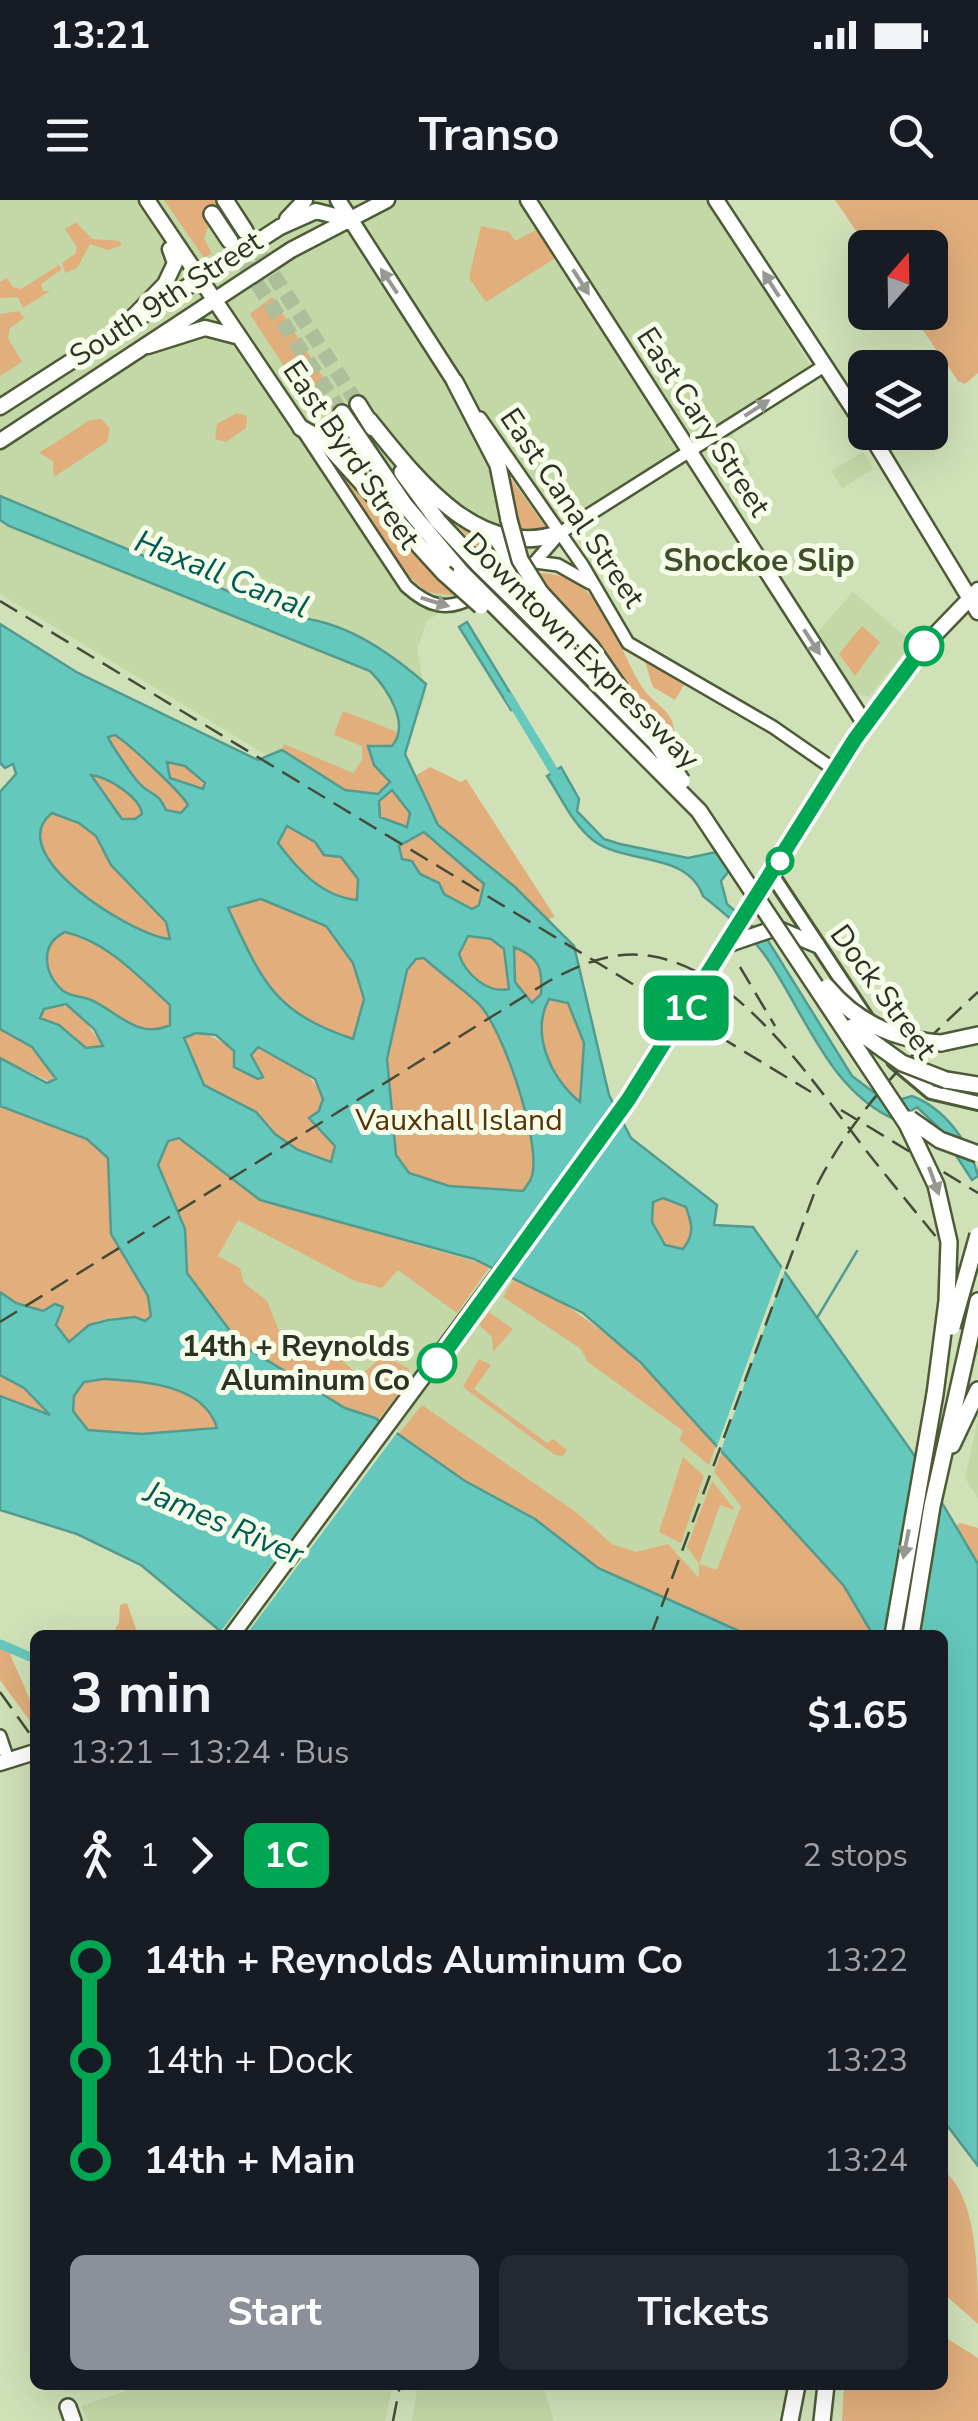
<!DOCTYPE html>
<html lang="en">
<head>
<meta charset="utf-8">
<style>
	:root { --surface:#171b24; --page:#242831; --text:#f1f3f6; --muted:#9ea1a6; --accent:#8c9099 }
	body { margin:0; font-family:"Nunito Sans",sans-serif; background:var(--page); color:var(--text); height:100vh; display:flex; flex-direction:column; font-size:38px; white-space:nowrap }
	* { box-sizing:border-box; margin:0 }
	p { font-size:32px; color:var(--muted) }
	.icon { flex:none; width:55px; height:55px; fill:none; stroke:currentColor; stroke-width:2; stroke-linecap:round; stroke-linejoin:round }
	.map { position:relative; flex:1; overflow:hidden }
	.panel { position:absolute; left:30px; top:1430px; width:918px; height:760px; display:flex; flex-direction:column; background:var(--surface); border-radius:15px; box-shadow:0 10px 40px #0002 }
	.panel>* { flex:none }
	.badge { padding:0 20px; border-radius:15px; font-size:35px; line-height:65px }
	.needle { width:65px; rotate:20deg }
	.controls { position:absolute; left:848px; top:30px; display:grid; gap:20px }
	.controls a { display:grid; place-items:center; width:100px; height:100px; border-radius:15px; background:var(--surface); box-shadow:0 10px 40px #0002; font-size:50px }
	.map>.badge { position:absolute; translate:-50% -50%; box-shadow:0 0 0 5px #fff }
	.legs { display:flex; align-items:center; gap:15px; height:110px; padding:0 40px; font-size:32px }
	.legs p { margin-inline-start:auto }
	.summary { display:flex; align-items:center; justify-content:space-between; height:170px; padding:0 40px }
	h1 { font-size:55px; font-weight:700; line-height:75px }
	.primary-button { display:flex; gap:20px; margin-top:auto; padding:20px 40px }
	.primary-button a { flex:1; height:115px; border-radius:15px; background:var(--accent); color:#fff; font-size:40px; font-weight:700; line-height:115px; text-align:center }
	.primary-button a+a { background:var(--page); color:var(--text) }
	ul { padding:0 40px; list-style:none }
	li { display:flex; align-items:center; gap:35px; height:100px; font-size:38px }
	li i { display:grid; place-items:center; width:15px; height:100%; margin:0 12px; background:currentColor }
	li i::after { content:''; width:25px; height:25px; margin:-12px; border:8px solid; border-radius:50%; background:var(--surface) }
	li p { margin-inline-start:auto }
	li:first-child i { background:linear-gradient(#0000 50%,currentColor 0) }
	li:last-child i { background:linear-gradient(currentColor 50%,#0000 0) }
	.status { display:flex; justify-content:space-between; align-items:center; height:70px; padding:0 50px; background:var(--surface); direction:ltr }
	.status svg { height:28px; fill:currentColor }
	header { display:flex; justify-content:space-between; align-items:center; height:130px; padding:0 40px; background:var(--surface); font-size:45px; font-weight:700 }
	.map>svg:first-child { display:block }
	.built { fill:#c4d7a7 }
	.green { fill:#e1ae7c }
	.water { fill:#64c8bd; stroke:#549b8f; stroke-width:2.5; fill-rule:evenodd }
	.pier { fill:#d0e1b8 }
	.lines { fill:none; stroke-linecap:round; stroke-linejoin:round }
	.stream { stroke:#549b8f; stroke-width:2.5 }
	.canal { stroke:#64c8bd; stroke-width:9 }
	.motorway-tunnel { stroke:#afbe9a; stroke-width:15; stroke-dasharray:15 8; stroke-linecap:butt }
	.tertiary-casing { stroke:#4d5b37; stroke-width:16 }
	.secondary-casing { stroke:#4d5b37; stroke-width:18 }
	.primary-casing { stroke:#4d5b37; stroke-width:19 }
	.motorway-casing { stroke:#4d5b37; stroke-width:20 }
	.tertiary { stroke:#fff; stroke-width:11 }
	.secondary { stroke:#fff; stroke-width:12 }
	.primary { stroke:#fff; stroke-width:14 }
	.motorway { stroke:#fff; stroke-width:15 }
	.rail { stroke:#444c38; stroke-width:2.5; stroke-dasharray:20 10; stroke-linecap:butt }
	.motorway-bridge-casing { stroke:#4d5b37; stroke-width:20; stroke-linecap:butt }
	.motorway-bridge { stroke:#fff; stroke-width:15 }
	.oneway { fill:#969991 }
	.line-1-casing { stroke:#fff; stroke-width:22 }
	.line-1 { stroke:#00a651; stroke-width:15 }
	.stop-1-dot { fill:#fff; stroke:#00a651; stroke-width:5 }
	.labels { text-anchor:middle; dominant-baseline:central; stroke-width:10; stroke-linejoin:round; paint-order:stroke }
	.street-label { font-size:30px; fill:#2d3323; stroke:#f6feea }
	.park-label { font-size:30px; fill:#563205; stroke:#f6feea }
	.stop-label { font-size:30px; font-weight:bold; fill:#2d3323; stroke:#f6feea; text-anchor:end }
	.neighbourhood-label { font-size:32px; font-weight:bold; fill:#424f2c; stroke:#f6feea }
	.water-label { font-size:32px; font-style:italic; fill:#005b54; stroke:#f6feea }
</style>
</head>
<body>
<div class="status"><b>13:21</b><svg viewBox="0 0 49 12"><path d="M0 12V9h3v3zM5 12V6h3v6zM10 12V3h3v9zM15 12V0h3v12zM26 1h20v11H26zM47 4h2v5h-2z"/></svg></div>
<header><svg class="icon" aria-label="menu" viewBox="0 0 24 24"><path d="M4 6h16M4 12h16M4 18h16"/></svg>Transo<svg class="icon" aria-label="search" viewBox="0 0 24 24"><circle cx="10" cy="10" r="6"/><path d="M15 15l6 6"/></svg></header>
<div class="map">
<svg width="978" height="2221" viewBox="0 0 978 2221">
	<rect width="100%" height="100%" fill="#d0e1b8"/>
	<path class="built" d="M 0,0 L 710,0 L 814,172 L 427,421 L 417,449 L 426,497 L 367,616 L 0,394 Z
		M 730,231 L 751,263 L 722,281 L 701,250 Z
		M 863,252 L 873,269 L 842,288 L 831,271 Z
		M 853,392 L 912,442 L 869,497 L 846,490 L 813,437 Z
		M 161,951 L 474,1059 L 554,1096 L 677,1202 L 844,1386 L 873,1435 L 748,1435 L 239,1143 Z
		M 978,1219 L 978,1298 L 965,1278 Z
		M 144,2185 L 393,2185 L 385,2221 L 88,2221 L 81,2206 Z
		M 418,2185 L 543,2185 L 554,2221 L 412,2221 Z"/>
	<path class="green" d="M 164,0 L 224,0 L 215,6 L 204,39 L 212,53 L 204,58 Z
		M 835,0 L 978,0 L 978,173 L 965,184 L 958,181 L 911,113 L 930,112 L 930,48 L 867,47 Z
		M 76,22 L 92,39 L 119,41 L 122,45 L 108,50 L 90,44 L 77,68 L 65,73 L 62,63 L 75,54 L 77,47 L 65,29 Z
		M 481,26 L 509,32 L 515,41 L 538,29 L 557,57 L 486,102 L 469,78 Z
		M 59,65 L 62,69 L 41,84 L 43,91 L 50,91 L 23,108 L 18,97 L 0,98 L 0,82 L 7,78 L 13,87 L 21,89 Z
		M 272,97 L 326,182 L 325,190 L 311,199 L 304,197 L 250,114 Z
		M 19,111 L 24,118 L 10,128 L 8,138 L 22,162 L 0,176 L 0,114 Z
		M 237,213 L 247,216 L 246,228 L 226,242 L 215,239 L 217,224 Z
		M 102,219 L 110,229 L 107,242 L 54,277 L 53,261 L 39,253 L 90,220 Z
		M 333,219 L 378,289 L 331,240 L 327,231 Z
		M 325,250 L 372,310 L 460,396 L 427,392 L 402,370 Z
		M 507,273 L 546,328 L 519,335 Z
		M 421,286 L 485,334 L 504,360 L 502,374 Z
		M 535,373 C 603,371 614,442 642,487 C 654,506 676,510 674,536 L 695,553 L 683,567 L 611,463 Z
		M 862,426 L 880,442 L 855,476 L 839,454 Z
		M 644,459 L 685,483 L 675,500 L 653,487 Z
		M 343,511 L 397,532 L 397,543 L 372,555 L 391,581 L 378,594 L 345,590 L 282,549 L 284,544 L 353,573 L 362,560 L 362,546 L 334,535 Z
		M 116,535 C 128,543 181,593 188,605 L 181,613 L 166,610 C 156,588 151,597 138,583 C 133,577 110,544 108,537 Z
		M 165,563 L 185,566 L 205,586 L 198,589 L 170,578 Z
		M 430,567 L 461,582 L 466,579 L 555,717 L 547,719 L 515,687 L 438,625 L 413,577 Z
		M 94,574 L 131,593 L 142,614 L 135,619 L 119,617 L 91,580 Z
		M 392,590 L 410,613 L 407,628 L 380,617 L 379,601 Z
		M 52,612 L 79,623 L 96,636 L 111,665 L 166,722 L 171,739 C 133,735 0,654 52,612 Z
		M 287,625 L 315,642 L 324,654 L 341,657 L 359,679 L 357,701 C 321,695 298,669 278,643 Z
		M 424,631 L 484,685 L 479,705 L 472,709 L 444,694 L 439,683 L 420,674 L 412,661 L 402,659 L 399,646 Z
		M 260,699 L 327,727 L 353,763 L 364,799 L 354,839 C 274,812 262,781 228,708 Z
		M 65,732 C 108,742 138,776 171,805 L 170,825 C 138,840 118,812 91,800 C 82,796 70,797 62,790 C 43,772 40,744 65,732 Z
		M 468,736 L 491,739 L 504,749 L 509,789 C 487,794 465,774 459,754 Z
		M 516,748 C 539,758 542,769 541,795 L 532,803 L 515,782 L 511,752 Z
		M 423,758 C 439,772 464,789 477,802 C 503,827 538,934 533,970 C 533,978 528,984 524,991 L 449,986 L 409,973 L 396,955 L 387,859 L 407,770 L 416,759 Z
		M 550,798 L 568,803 L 584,843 L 581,903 C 551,878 530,834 550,798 Z
		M 55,805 L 75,808 L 103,846 L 86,848 L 59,825 L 40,818 L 40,812 Z
		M 0,829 L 32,847 L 54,872 L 53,883 L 0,858 Z
		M 196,832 C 219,836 229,850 251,855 L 258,847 C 284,856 312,872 323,898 L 319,911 L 337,953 L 331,962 L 298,950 L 275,934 L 256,912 L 204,885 L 183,838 Z
		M 0,906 L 87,939 L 108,958 L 111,1034 L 148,1096 L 151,1116 L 145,1121 C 130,1115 102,1116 88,1126 C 79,1133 80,1138 69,1142 L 58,1133 L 50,1106 L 44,1111 L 16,1103 L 0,1092 Z
		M 179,938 L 260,1000 L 490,1066 L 457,1113 L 398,1070 L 382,1088 L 355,1081 L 238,1020 L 218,1056 L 240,1068 L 244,1083 L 267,1101 L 281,1136 L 338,1157 L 360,1176 L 384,1155 L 409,1169 L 408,1181 L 378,1220 L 345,1208 L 239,1143 L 187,1073 L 185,1029 L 158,965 L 168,941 Z
		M 663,998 L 686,1007 C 692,1024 695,1034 684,1049 L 665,1045 L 652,1022 L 653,1001 Z
		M 515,1077 C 607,1123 649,1170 716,1245 L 709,1265 L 679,1240 L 683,1231 L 588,1162 L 581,1149 L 503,1097 Z
		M 489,1112 L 513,1129 L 493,1152 L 492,1137 L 479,1125 Z
		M 479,1159 L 491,1165 L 474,1189 L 547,1243 L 553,1239 L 567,1250 L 563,1256 L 555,1255 L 463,1187 Z
		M 0,1175 L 24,1188 L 52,1217 L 0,1196 Z
		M 104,1179 C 142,1181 204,1184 217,1229 L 143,1234 L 88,1230 L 73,1211 L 74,1196 L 84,1182 Z
		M 422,1205 L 577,1313 L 612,1344 L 636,1352 L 668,1344 L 699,1378 L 699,1364 L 687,1347 L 712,1281 L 735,1310 L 720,1305 L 699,1364 L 717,1370 L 741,1306 L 714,1272 L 722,1252 L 844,1386 L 873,1435 L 748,1435 L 598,1368 L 535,1319 L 465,1281 L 398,1235 Z
		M 683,1257 L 704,1276 L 681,1343 L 659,1332 Z
		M 960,1323 L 978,1328 L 978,1364 L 953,1328 Z
		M 127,1403 L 138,1435 L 111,1435 L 119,1423 L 120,1405 Z
		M 0,1448 L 9,1450 C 17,1476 35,1499 35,1528 L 0,1480 Z
		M 943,1970 C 978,1997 978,2074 978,2124 L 943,2093 Z
		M 943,2136 L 978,2158 L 978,2221 L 842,2221 L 844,2185 L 942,2185 Z"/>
	<path class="water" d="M 0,296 L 290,417 C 342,419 388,451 426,484 L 405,554 L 438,625 L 515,687 L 574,746 L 609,895 L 631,938 L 717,1005 L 714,1025 L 753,1027 L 912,1252 L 978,1364 L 978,1966 L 943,1920 L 942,1435 L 873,1435 L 844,1386 L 640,1162 L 583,1113 L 474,1059 L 260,1000 L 179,938 L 168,941 L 158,965 L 185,1029 L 187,1073 L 239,1143 L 345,1208 L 375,1218 L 465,1281 L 535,1319 L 598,1368 L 748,1435 L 225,1435 L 141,1365 L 77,1334 L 0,1310 L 0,1196 L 50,1215 L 24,1188 L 0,1175 L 0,1092 L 16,1103 L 43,1111 L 55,1104 L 63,1107 L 56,1125 L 69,1142 L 89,1125 L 108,1120 L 135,1117 L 145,1121 L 151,1116 L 148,1096 L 111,1034 L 108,958 L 87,939 L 0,906 L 0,858 L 47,883 L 56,879 L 32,847 L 0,829 L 0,592 L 16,574 L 13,564 L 5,568 L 0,563 L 0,424 L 78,473 L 258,560 L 282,550 L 345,590 L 378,594 L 390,582 L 374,565 L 368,546 L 392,546 C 411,524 387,488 370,471 L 9,326 L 0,320 ZM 115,535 C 128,543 182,593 188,605 L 181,613 L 166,610 C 156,589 151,597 139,583 C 133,577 110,543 108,537 ZM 167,562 L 185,566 L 205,583 L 203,589 L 170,578 ZM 91,575 C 108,577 140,597 142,614 L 135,619 L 122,619 ZM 392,590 L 410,613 L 407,627 L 380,617 L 379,601 ZM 52,613 L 79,623 L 96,636 L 111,665 L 166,722 L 170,739 C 133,736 0,654 52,613 ZM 287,626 L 315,642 L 324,655 L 341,657 L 358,679 L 357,700 C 322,697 297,669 278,643 ZM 424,632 L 484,684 L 479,705 L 472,709 L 444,694 L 439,683 L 420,674 L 412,661 L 402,659 L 399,646 ZM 261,699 L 326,726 L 353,763 L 364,799 L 353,839 C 273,812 262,781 228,708 ZM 65,732 C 108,742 138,776 170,805 L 170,825 C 138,840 118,812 91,800 C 82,796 70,797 62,790 C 43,772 40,744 65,732 ZM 468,736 L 491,739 L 504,749 L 509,789 C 488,794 465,774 459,754 ZM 514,747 C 539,757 543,768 541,794 L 532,803 L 515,782 ZM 424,758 C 439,772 464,790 478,803 C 503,828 538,935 533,970 C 533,978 528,984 523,991 L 449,986 L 409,973 L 396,955 L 387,859 L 407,770 L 416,759 ZM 549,799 L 568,803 L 584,843 L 580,902 C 551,878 530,834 549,799 ZM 66,804 L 94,829 L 103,846 L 86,848 L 59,825 L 40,818 L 44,809 ZM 196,833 L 216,835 L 234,851 L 234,867 L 258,879 L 263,877 L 251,855 L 258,847 L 315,879 L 323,899 L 319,911 L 309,918 L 335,946 L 331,962 L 298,950 L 275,934 L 256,912 L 204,885 L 184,838 ZM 663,998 L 686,1007 C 692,1024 695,1034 683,1049 L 665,1045 L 652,1022 L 653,1002 ZM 104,1179 C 142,1181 204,1184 217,1228 L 142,1234 L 88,1230 L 73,1211 L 74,1196 L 84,1182 Z
		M 467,422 L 518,506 L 511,510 L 459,427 Z
		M 561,567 L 579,599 L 577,611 L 604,639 L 620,644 L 688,658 L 730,649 L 739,658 L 721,681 L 727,704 L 767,739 L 852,876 L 888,903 L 912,896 C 944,908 970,942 978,976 L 972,980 L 937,926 L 917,907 L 896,920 C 828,891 804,810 764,754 C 748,732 724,713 703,696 C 687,651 627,665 594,641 C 573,625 561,597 547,576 Z"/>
	<path class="pier" d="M 617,899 L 627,919 L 509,1080 L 491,1072 Z
		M 784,1061 L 787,1065 L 719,1256 L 715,1252 Z
		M 383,1218 L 399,1230 L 246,1435 L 218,1435 Z"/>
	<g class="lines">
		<path class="stream" d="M 817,1118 L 857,1051"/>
		<path class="canal" d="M 509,497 L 558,578
			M 0,1444 L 35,1459"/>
		<path class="motorway-tunnel" d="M 248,36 L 358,204
			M 232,45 L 342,213"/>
		<defs>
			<path id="tertiary" d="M 480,218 L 583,366 L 628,443 L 773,527 L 835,570
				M 302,229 L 406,386 C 429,407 448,412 475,396
				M 535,362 L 558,365 L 590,383
				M 504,379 L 535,362 L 560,333 L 824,166
				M 0,1536 L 8,1560"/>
			<path id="secondary" d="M 772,675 L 867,819
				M 894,861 L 931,892 L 978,903"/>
			<path id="primary" d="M 147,0 L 301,228
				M 338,0 L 455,182
				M 528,0 L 865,524
				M 716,0 L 865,227
				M 287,19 L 305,0
				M 131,119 L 165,84 L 175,63 L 170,49
				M 148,146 L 205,128 L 236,136
				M 0,207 L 280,27 L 316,11 L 347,19
				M 869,232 L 978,412
				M 0,241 L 291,50 L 387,0
				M 729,744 L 776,728 L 817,745
				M 232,1435 L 628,900 L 865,524 L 924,446 L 978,390
				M 0,1563 L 35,1552"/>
			<path id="motorway" d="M 225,0 L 245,31
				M 212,14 L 230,41
				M 455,182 L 498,265 L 509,320
				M 358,204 L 373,228
				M 342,213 L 404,304 L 461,372
				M 369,220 C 415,277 478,362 560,333
				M 301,228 L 323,240 L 444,373
				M 402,272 L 438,321 L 479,365
				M 495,336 L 509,357 L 507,378
				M 540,392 L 591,447 L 636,512
				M 520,405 L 656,543
				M 941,843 L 978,835
				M 946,880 L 978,885
				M 952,1245 L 978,1190
				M 893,1435 L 935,1194
				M 911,1435 L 932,1306 L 978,1101
				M 68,2207 L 73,2221
				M 790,2221 L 797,2185
				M 822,2221 L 826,2185"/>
		</defs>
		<use href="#tertiary" class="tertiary-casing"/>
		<use href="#secondary" class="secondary-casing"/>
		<use href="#primary" class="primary-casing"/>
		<use href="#motorway" class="motorway-casing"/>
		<use href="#tertiary" class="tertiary"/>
		<use href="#secondary" class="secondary"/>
		<use href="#primary" class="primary"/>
		<use href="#motorway" class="motorway"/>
		<path class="rail" d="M 0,401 L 811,892
			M 740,767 L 775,826
			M 841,910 L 978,993
			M 0,1122 L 549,781 C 581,764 613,750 651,756 C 744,771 817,889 872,958 C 907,1002 943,1045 978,1088
			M 651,1435 L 818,983 C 858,906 914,851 978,792
			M 0,1492 L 35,1541
			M 393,2221 L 400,2185"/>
		<defs>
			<path id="motorway-bridge" d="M 509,320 L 520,360 L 540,392
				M 479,365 L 520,405
				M 461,372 L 699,611 L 907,924 L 936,985 L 949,1042 L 947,1101 L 935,1194
				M 444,373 L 481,406
				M 656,543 L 682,581
				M 827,787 C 856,822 896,840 941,843
				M 852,827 L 902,863 L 946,880
				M 910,919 L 940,940 L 978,954
				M 952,1127 L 978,1035"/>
		</defs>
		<use href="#motorway-bridge" class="motorway-bridge-casing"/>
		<use href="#motorway-bridge" class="motorway-bridge"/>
	</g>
	<defs><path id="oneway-solid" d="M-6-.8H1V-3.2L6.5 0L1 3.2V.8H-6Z" transform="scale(2.5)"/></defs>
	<g class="oneway">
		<use href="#oneway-solid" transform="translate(389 81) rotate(-124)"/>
		<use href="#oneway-solid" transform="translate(581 82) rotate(57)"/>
		<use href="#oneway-solid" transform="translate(771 84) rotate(-123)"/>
		<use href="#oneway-solid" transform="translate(757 208) rotate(-33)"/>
		<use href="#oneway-solid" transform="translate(435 402) rotate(17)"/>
		<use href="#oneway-solid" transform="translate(812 442) rotate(57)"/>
		<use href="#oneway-solid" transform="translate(934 981) rotate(70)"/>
		<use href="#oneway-solid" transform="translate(906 1344) rotate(101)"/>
	</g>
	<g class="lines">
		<defs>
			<path id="line-1" d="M 437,1163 L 628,900 L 855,539 L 924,446"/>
		</defs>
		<use href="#line-1" class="line-1-casing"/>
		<use href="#line-1" class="line-1"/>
	</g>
	<g class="stop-1-dot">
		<circle cx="924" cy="446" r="18"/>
		<circle cx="780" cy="661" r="12"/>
		<circle cx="437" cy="1163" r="18"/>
	</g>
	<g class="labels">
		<g class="street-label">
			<text transform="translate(166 99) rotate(-33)">South 9th Street</text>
			<text transform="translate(703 222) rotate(57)">East Cary Street</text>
			<text transform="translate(351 255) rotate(56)">East Byrd Street</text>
			<text transform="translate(572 308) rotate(56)">East Canal Street</text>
			<text transform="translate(581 451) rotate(45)">Downtown Expressway</text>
			<text transform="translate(883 792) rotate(54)">Dock Street</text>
		</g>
		<g class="park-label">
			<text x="459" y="920">Vauxhall Island</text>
		</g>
		<g class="stop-label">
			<text x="410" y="1146">14th + Reynolds<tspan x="410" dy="34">Aluminum Co</tspan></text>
		</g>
		<g class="neighbourhood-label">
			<text x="759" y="360">Shockoe Slip</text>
		</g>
		<g class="water-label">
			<text transform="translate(222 374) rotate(22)">Haxall Canal</text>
			<text transform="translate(224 1323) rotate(23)">James River</text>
		</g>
	</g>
</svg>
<div class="controls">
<a><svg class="needle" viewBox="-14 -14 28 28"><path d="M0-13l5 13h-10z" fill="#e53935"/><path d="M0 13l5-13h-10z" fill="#9ea1a6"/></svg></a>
<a><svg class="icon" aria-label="layers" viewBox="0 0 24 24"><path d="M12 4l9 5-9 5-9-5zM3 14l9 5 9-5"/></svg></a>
</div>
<b class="badge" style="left:686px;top:808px;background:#00a651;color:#fff">1C</b>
<section class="panel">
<div class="summary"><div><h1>3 min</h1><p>13:21 – 13:24 · Bus</p></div><b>$1.65</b></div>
<div class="legs"><svg class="icon" aria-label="walk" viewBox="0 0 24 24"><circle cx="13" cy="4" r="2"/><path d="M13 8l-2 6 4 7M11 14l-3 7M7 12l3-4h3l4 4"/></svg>1<svg class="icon" aria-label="forward" viewBox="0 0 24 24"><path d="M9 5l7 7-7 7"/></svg><b class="badge" style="background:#00a651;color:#fff">1C</b><p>2 stops</p></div>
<ul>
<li><i style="color:#00a651"></i><b>14th + Reynolds Aluminum Co</b><p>13:22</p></li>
<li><i style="color:#00a651"></i><span>14th + Dock</span><p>13:23</p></li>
<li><i style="color:#00a651"></i><b>14th + Main</b><p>13:24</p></li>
</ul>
<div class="primary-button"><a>Start</a><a>Tickets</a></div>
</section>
</div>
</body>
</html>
